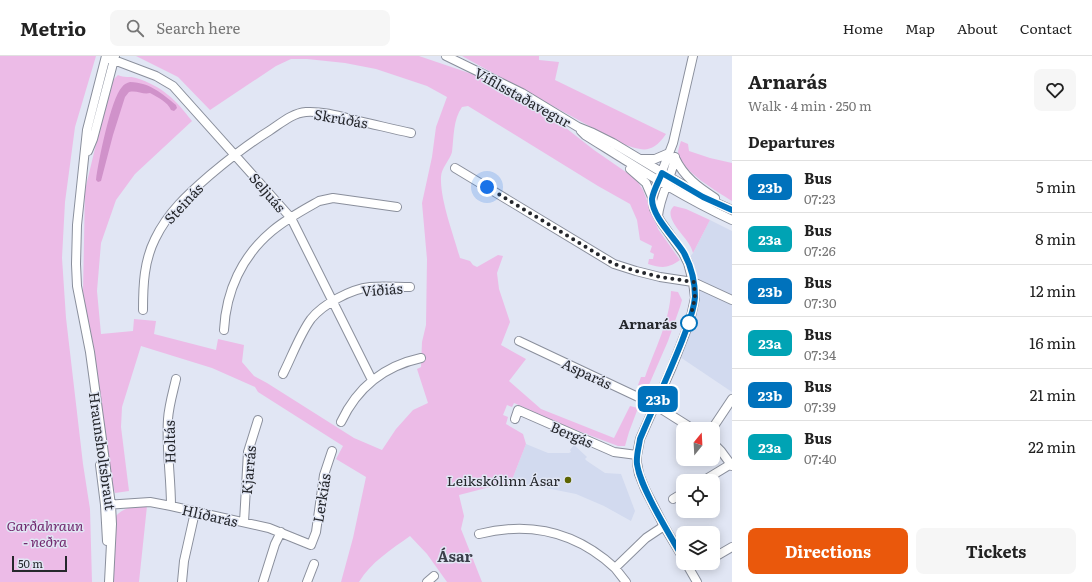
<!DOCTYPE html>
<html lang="en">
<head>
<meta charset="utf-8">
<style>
	:root { --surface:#fff; --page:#f6f6f6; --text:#222; --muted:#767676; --line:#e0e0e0; --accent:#ea580c }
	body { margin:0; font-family:Literata,serif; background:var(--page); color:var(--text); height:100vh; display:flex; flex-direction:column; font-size:15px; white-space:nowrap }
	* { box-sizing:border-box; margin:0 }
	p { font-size:13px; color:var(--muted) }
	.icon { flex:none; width:22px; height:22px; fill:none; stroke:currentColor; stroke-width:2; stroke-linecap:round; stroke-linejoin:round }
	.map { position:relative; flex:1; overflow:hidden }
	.panel { display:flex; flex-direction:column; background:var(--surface); width:360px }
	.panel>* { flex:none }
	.badge { padding:0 8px; border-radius:6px; font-size:14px; line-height:26px }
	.needle { width:26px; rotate:18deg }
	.tools { position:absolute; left:676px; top:366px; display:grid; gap:8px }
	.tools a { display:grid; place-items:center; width:44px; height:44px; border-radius:8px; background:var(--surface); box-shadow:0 2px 10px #0003; font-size:20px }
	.scale { position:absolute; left:12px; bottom:10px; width:55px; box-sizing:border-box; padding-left:4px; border:2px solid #25272c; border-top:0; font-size:11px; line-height:14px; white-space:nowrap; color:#25272c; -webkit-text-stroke:3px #e1e6f4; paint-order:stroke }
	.you { position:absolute; width:20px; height:20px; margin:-10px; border:3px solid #fff; border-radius:50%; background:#1a73e8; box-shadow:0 0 0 6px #1a73e833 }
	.map>.badge { position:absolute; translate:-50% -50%; box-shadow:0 0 0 2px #fff }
	h2 { padding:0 16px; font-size:15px; line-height:36px }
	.round { display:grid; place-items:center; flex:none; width:42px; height:42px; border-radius:8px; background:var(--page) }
	.overview { display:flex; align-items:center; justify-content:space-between; height:68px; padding:0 16px }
	h1 { font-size:19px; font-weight:700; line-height:30px }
	.action { display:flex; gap:8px; margin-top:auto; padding:8px 16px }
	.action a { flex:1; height:46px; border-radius:8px; background:var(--accent); color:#fff; font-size:16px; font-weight:700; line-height:46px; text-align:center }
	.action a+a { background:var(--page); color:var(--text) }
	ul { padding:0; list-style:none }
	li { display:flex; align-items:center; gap:12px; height:52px; padding:0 16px; border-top:1px solid var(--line) }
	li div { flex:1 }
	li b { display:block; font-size:15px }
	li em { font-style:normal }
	li .badge { min-width:44px; font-weight:700; text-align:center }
	header { display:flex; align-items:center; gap:24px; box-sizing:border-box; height:56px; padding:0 20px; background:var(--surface); border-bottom:1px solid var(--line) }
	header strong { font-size:19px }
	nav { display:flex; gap:22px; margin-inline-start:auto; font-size:14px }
	.search { width:280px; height:36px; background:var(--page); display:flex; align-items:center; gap:10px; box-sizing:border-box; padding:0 14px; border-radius:8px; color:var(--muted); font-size:15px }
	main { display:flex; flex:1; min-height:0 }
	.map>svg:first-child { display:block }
	.built { fill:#d2daef }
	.green { fill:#ecbbe7 }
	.forest { fill:#d092ca }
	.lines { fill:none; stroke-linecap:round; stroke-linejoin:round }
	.minor-casing { stroke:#8a8f9c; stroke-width:10 }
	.minor { stroke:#fff; stroke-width:8 }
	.line-casing { stroke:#fff; stroke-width:9 }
	.line { stroke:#0072bc; stroke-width:6 }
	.walk { stroke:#25272c; stroke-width:4; stroke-dasharray:0 7.2 }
	.stop-dot { fill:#fff; stroke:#0072bc; stroke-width:2 }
	.poi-dot { fill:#5d6402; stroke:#e1e6f4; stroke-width:1.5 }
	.labels { text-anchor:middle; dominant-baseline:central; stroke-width:3; stroke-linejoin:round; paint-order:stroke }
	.street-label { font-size:14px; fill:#25272c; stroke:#e1e6f4 }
	.stop-label { font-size:14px; font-weight:bold; fill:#25272c; stroke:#e1e6f4; text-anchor:end }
	.poi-label { font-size:14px; fill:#25272c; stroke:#e1e6f4; text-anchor:end }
	.park-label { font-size:14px; font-style:italic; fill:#72296f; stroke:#e1e6f4 }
	.neighbourhood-label { font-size:15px; font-weight:bold; fill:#3a3e49; stroke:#e1e6f4 }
</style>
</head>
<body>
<header>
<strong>Metrio</strong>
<div class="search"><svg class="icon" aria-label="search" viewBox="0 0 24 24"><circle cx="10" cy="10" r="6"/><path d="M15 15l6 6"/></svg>Search here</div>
<nav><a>Home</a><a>Map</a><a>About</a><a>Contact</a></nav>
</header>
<main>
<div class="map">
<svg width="732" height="526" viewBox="0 0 732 526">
	<rect width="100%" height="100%" fill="#e1e6f4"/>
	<path class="built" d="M 710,164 L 732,175 L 732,336 L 680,301 L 693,242 L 686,206 L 693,197 Z
		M 526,388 L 548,397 L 569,397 L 571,396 L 570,394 L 574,389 L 587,401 L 585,403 L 587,405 L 605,417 L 621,418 L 635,455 L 631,465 L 604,450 L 576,438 L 536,430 L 510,429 Z"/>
	<path class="green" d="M 0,0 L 96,0 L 75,71 L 65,146 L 62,202 L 66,262 L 83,408 L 90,453 L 92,526 L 0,526 Z
		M 136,0 L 419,0 L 472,18 L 514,39 L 557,65 L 594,94 L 636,123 L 643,134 L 658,173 L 680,204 C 667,213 662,212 648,208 L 649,203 L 653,203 L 654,198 L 650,196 L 652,190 L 640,184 L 637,164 L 630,148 L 598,130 L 468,50 L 462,51 C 453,64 454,80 452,96 C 450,104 441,112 441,121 C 440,144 454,180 460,202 L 470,205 L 473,209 L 477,211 L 498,199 L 503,200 L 497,217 L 499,233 L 510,266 L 501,289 L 526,303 L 509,325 L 541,353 L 614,382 L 630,350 L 638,352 L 629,376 L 625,390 L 618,390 L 531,357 L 530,354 L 514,347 L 512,351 L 507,349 L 503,359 L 508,361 L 506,368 L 523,378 L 526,388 L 510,429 L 490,431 L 459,439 L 464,460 L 461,473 L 482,526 L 447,526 L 427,498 L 410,480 C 392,493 371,506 359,526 L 341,526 L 353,482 L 366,421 L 336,403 L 343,390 L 258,336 L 255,331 L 212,312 L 141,290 L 122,351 L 121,371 L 129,435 L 115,437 L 112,427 L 90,289 L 83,236 L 85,134 L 111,26 L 118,19 C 124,22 130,20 136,22 C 162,30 176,44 192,65 L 135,118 L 116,144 L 101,187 L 97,235 L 101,278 L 133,275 L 134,263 L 156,265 L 154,278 L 216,294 L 218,283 L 244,289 L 242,306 L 254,320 L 267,327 L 354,382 L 382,394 L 396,373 L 413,354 L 428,347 L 417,313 L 421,311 L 422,286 L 426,269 L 427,203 L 422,147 L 432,101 L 436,71 L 447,41 L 427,30 L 376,13 L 345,7 L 307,3 L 291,3 L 276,10 L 210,54 L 178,21 Z
		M 462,0 L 539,0 L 539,4 L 559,6 L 555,24 L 666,78 C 651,100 641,94 620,87 Z
		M 681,85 L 688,88 L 689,95 L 710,102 L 732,107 L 732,145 C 718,136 681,115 678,97 C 678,94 680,88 681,85 Z
		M 674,150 L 686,153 L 710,164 L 693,197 C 692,194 691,191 689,188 C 684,179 662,160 674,150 Z
		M 671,235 L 678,236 L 682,244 L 680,251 L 668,285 L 648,331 L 638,329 L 641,321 L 645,321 C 655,293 670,264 671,235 Z
		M 139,450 L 147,450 L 139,526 L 111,526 L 115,461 C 122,453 129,451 139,450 Z"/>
	<path class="forest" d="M 130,26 C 151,27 161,37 176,49 L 177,52 L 174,55 L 171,54 C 168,46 157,41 150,37 C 143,39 137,34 129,36 L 125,41 L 113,79 L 101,125 L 98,126 L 96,124 C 98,107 111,42 122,31 C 124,28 127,27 130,26 Z"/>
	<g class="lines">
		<defs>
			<path id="minor" d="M 106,0 L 87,74 L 77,169 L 76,208 L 77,230 L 90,296 L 111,449 L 112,468 L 109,526
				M 446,0 L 522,37 L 578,71 L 593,77 L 613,87 L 703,141 L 732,154
				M 106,1 L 156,20 L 173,30 L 291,162 L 372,324
				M 581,75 L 585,79 C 633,109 680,140 732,164
				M 88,95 L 93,83 L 115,0
				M 675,102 C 684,121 698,131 715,142
				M 641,103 L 655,103 L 669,97
				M 455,112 L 614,208 L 636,215 L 660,221 L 693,226 L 732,244
				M 630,113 L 646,127 L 652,141
				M 658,160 C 660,139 672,121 675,101
				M 143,254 C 143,229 144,205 155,183 C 168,156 188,138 210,119 C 229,103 248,88 269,75 C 280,68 292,57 306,56 C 322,55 339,60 354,64 C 373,68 392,73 411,77
				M 224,274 C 226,235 242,200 272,175 C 286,163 303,154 319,145 L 333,142 L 397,151
				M 519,285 L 655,349 L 693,373
				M 283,318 C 292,300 300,278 311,263 C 323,248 351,233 370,231 C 383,230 397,231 410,231
				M 515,363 L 518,354 L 614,396 L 637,399
				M 341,366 C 357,332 384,310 421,302
				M 712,373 L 732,343
				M 713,387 L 721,395 L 732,410
				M 100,409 L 105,449 L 107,485
				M 703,425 L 731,408
				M 673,443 L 683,437
				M 105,449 L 150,446 L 171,450 L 269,472 L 311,489 L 316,476 L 324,419 L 332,395
				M 171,450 C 171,421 166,392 168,363 C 169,349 173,336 176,323
				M 244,466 L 248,396 L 258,364
				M 479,478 C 531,465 576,476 615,512 L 646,482 L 664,470
				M 683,502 L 664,470 L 645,433 L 639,418 L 637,407 L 637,399 L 640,383 L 672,311 L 690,265 L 695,242 L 693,226 L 688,207 L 683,197 L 661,166 L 654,153 L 652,141 L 673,87 L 693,0
				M 713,502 L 732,491
				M 686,507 L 697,526
				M 615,512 L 626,526
				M 182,526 L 184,505 L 195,456
				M 263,526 L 275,488 L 281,476
				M 307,526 L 314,508
				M 427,526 L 434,520"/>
		</defs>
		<use href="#minor" class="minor-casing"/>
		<use href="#minor" class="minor"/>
	</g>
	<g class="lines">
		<defs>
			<path id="line" d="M 683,502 C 672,483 661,465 651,445 C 645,433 639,421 637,408 C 636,399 639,391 640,383 C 654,350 669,318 682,285 C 687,271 694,256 695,241 C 695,226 691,210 684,197 C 675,182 652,161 652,143 C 653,135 659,125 662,117 L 703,141 L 732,154"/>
		</defs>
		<use href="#line" class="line-casing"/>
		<use href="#line" class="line"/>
		<path class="walk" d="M 487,131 L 614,208 L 636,215 L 660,221 L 694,226 L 695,242 L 689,267"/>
	</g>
	<circle class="stop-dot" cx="689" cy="267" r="8"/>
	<circle class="poi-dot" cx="568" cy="424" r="4"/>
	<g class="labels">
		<g class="street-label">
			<text transform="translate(523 41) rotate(29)">Vífilsstaðavegur</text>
			<text transform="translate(341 62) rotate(10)">Skrúðás</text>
			<text transform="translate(268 136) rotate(49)">Seljuás</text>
			<text transform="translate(183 147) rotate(-47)">Steinás</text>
			<text transform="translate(382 233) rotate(-4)">Víðiás</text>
			<text transform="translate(587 317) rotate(25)">Asparás</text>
			<text transform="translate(572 378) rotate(23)">Bergás</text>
			<text transform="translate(169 386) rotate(-91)">Holtás</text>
			<text transform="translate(103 395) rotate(82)">Hraunsholtsbraut</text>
			<text transform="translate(248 414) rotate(-85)">Kjarrás</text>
			<text transform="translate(321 442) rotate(-81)">Lerkiás</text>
			<text transform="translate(210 459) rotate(13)">Hlíðarás</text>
		</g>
		<g class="stop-label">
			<text x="677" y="267">Arnarás</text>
		</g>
		<g class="poi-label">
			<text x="560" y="424">Leikskólinn Ásar</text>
		</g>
		<g class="park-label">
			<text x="45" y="469">Garðahraun<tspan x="45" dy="16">- neðra</tspan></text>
		</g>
		<g class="neighbourhood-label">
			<text x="455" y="499">Ásar</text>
		</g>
	</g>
</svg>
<div class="tools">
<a><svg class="needle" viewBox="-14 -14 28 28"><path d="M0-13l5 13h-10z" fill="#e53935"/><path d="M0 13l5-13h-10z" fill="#767676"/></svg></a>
<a><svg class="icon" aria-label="locate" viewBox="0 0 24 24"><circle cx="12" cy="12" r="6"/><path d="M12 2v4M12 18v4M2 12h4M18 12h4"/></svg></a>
<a><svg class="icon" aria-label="layers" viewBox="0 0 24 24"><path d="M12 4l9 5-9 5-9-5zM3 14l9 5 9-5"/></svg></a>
</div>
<div class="scale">50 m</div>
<div class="you" style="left:487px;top:131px"></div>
<b class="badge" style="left:658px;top:343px;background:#0072bc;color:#fff">23b</b>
</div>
<section class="panel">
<div class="overview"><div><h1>Arnarás</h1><p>Walk · 4 min · 250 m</p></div><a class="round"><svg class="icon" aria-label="heart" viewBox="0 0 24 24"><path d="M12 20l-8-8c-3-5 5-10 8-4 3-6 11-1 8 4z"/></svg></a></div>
<h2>Departures</h2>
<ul>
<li><span class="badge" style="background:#0072bc;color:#fff">23b</span><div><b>Bus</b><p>07:23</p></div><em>5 min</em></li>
<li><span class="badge" style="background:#00a3b4;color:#fff">23a</span><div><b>Bus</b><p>07:26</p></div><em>8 min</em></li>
<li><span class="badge" style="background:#0072bc;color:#fff">23b</span><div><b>Bus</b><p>07:30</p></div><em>12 min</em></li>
<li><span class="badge" style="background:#00a3b4;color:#fff">23a</span><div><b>Bus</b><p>07:34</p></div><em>16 min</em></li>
<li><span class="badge" style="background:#0072bc;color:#fff">23b</span><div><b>Bus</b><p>07:39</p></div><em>21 min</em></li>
<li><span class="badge" style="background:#00a3b4;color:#fff">23a</span><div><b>Bus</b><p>07:40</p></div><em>22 min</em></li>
</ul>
<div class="action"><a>Directions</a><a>Tickets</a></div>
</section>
</main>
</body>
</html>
